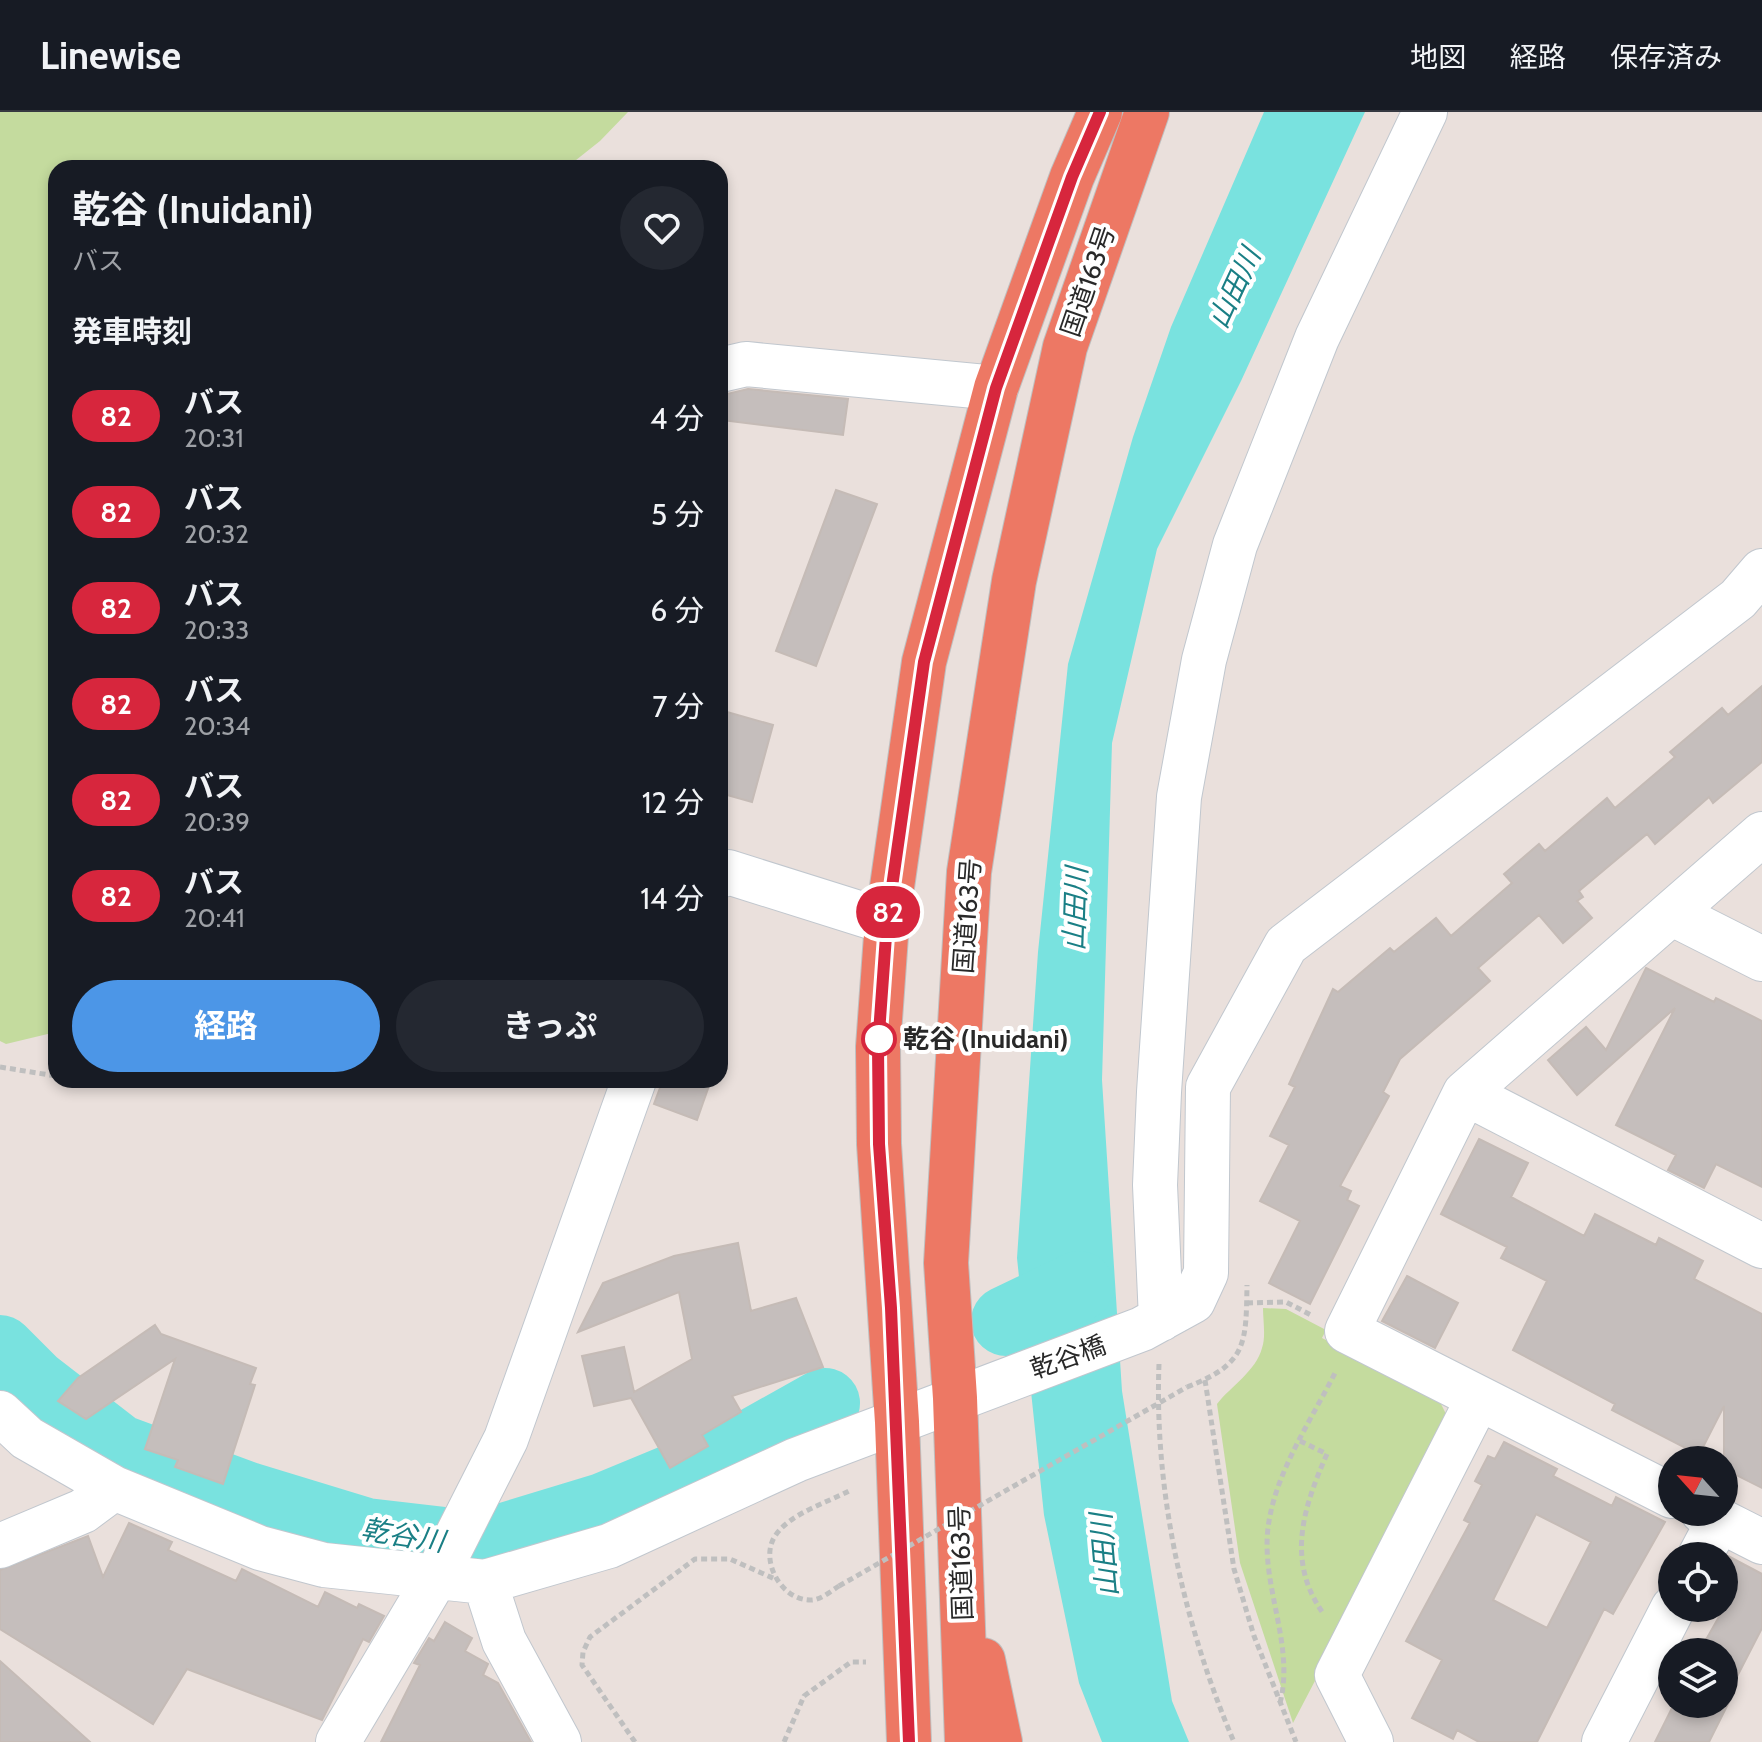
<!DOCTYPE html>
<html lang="ja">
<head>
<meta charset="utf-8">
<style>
	:root { --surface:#171b24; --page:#242831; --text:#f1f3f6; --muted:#9ea1a6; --line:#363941; --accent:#4c96e7 }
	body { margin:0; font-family:Cabin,"Noto Sans JP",sans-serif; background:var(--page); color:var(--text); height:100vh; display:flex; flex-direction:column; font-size:30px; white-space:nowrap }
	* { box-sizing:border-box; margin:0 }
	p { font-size:26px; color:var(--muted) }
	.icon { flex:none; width:44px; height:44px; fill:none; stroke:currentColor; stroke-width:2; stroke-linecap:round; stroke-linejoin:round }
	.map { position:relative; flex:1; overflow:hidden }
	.side { position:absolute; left:48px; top:48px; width:680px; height:928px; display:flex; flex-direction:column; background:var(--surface); border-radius:24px; box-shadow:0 4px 12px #0003 }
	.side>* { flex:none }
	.badge { padding:0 16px; border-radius:26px; font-size:28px; line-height:52px }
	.needle { width:52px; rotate:297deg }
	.controls { position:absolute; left:1658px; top:1334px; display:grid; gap:16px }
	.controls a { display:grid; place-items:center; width:80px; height:80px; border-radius:50%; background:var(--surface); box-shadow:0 4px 12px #0003; font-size:40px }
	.map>.badge { position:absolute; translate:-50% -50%; box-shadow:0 0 0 4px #fff }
	h2 { padding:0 24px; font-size:30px; line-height:72px }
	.round { display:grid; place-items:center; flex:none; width:84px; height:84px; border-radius:42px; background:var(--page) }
	.head { display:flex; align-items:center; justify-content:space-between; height:136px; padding:0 24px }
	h1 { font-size:38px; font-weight:700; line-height:60px }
	.primary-button { display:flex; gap:16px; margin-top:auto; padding:16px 24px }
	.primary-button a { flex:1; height:92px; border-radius:48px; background:var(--accent); color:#fff; font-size:32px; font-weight:700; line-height:92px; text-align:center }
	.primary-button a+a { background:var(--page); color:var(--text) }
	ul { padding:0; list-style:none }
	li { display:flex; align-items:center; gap:24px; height:96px; padding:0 24px }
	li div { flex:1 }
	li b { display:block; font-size:30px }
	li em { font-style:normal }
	li .badge { min-width:88px; font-weight:700; text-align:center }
	header { display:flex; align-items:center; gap:48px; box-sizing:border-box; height:112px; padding:0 40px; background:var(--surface); border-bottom:2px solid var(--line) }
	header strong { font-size:38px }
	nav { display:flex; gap:44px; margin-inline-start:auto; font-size:28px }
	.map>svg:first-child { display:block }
	.green { fill:#c4db9e }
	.water { fill:#79e2df }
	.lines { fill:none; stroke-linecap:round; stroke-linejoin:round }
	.river { stroke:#79e2df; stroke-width:70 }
	.building { fill:#c5bebc; stroke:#c5bbb6; stroke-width:2; fill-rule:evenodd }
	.minor-casing { stroke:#c1c7ce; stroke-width:46 }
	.highway-casing { stroke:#bfbfbf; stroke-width:46 }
	.path { stroke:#bfbfbf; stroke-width:5; stroke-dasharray:6 4; stroke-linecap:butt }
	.minor { stroke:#fff; stroke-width:44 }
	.highway { stroke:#ed7864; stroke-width:44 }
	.path-bridge { stroke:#bfbfbf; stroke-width:5; stroke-dasharray:6 4; stroke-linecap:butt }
	.line-casing { stroke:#fff; stroke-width:18 }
	.line { stroke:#d7263d; stroke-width:12 }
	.stop-dot { fill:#fff; stroke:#d7263d; stroke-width:4 }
	.labels { text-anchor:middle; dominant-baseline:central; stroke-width:8; stroke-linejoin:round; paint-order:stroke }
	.street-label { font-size:26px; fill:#292929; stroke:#fff }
	.stop-label { font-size:26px; font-weight:bold; fill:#292929; stroke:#fff; text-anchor:start }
	.water-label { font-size:28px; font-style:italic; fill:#1a7f85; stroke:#fff }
</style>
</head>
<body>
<header>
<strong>Linewise</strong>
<nav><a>地図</a><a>経路</a><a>保存済み</a></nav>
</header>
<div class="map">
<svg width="1762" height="1630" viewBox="0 0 1762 1630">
	<rect width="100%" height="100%" fill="#eae0dc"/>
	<path class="green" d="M 0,0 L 628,0 L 600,29 L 566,56 L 56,56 L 56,920 L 6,932 L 0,929 Z
		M 1263,1196 L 1286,1197 L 1326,1218 L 1322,1226 L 1438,1286 L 1450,1310 L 1293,1611 L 1240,1451 L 1217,1292 C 1231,1274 1256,1259 1262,1236 C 1266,1225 1263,1208 1263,1196 Z"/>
	<path class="water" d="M 1264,0 L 1365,0 L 1241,269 L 1157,437 L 1112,631 L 1102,968 L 1122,1279 L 1172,1589 L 1189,1630 L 1102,1630 L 1079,1571 L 1044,1403 L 1017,1146 L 1038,840 L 1068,552 L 1133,325 L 1171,215 Z"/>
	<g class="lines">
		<path class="river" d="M 1006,1209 L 1079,1174
			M 0,1238 L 34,1272 L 118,1337 L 248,1385 L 366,1421 L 478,1434 L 603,1396 L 736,1341 L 825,1291"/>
	</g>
	<path class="building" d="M 748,277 L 848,287 L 843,323 L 721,308 L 727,282 Z
		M 836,378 L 877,392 L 816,554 L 776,539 Z
		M 1762,574 L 1762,650 L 1713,691 L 1709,685 L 1655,732 L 1647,722 L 1579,779 L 1583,785 L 1577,789 L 1592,806 L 1563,831 L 1539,803 L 1478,856 L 1490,869 L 1400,947 L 1383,980 L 1389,984 L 1340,1074 L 1351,1079 L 1347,1088 L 1359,1094 L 1310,1192 L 1269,1171 L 1300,1109 L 1260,1089 L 1289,1033 L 1270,1024 L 1295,975 L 1289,972 L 1333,877 L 1338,880 L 1390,836 L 1394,840 L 1436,806 L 1451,824 L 1512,771 L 1504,762 L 1539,732 L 1545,739 L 1607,686 L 1615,696 L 1675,645 L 1670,640 L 1722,596 L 1728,603 Z
		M 720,598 L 773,613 L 752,690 L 720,681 Z
		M 1646,856 L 1714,890 L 1716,886 L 1762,909 L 1762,1075 L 1716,1052 L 1704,1076 L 1668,1058 L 1676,1043 L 1616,1013 L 1675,896 L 1577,983 L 1548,948 L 1586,915 L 1606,938 Z
		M 663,968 L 711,968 L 697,1008 L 654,992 Z
		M 1479,1027 L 1528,1051 L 1511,1085 L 1584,1124 L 1595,1102 L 1656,1133 L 1659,1126 L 1703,1149 L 1694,1167 L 1762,1202 L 1762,1376 L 1724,1357 L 1724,1294 L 1699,1343 L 1612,1298 L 1615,1292 L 1513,1238 L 1547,1169 L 1501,1146 L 1507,1135 L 1441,1102 Z
		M 738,1131 L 751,1199 L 796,1186 L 823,1255 L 732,1284 L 741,1300 L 702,1323 L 708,1334 L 670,1356 L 631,1286 L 594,1294 L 582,1244 L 624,1235 L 634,1280 L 692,1247 L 679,1180 L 578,1220 L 603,1171 L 674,1144 Z
		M 1407,1164 L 1458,1191 L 1435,1236 L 1382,1209 Z
		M 155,1213 L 161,1222 L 256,1256 L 250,1272 L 255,1273 L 223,1372 L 175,1355 L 178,1348 L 145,1337 L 175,1247 L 86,1307 L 58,1289 L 78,1266 Z
		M 1504,1330 L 1557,1357 L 1553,1364 L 1612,1394 L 1616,1385 L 1665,1410 L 1613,1502 L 1604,1497 L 1537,1630 L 1479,1630 L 1457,1618 L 1453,1627 L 1412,1606 L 1442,1548 L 1406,1529 L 1470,1411 L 1464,1408 L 1482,1373 L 1475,1369 L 1488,1344 L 1495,1347 ZM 1536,1402 L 1591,1430 L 1547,1516 L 1493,1488 Z
		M 129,1411 L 172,1430 L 168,1438 L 236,1469 L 242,1457 L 318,1495 L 325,1480 L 357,1496 L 359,1492 L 384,1504 L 369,1530 L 363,1527 L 322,1608 L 187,1557 L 153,1612 L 0,1517 L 0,1458 L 88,1424 L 103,1465 Z
		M 1728,1444 L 1762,1462 L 1762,1516 L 1726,1586 L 1730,1588 L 1709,1630 L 1655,1630 L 1674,1592 L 1724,1592 L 1724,1540 L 1699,1540 L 1724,1496 L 1724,1452 Z
		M 445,1510 L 472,1526 L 465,1539 L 488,1552 L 483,1563 L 498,1571 L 531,1630 L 381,1630 L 420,1553 L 414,1551 L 429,1526 L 434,1529 Z
		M 0,1549 L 90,1630 L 0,1630 Z"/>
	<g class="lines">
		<defs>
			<path id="minor" d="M 720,258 L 746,252 L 996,276
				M 720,764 L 728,760 L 887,810
				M 1673,802 L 1762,847
				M 1465,981 L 1762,1134
				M 1161,1207 L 1155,1073 L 1159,980 L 1179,685 L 1204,548 L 1235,433 L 1317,226 L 1425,0
				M 0,1301 L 27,1326 L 114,1376 L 260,1436 L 324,1453 L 485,1470 L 609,1434 L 796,1348 L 1142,1217 L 1193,1189 L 1206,1161 L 1208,975 L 1286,833 L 1738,487 L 1762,459
				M 1672,1384 L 1347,1219 L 1465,981 L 1762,722
				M 1703,1400 L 1762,1430
				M 0,1434 L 83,1399 L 114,1376
				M 1700,1444 L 1719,1408
				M 485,1470 L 504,1529 L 559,1630
				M 338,1630 L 435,1467 L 506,1327 L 634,968
				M 1371,1630 L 1337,1563 L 1478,1287
				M 1604,1630 L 1673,1496"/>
			<path id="highway" d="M 983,1548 L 1000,1630
				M 909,1630 L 897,1310 L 879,1032 L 878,935 L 887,810 L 924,550 L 996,276 L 1072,65 L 1100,0
				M 967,1630 L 955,1286 L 946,1151 L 969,760 L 1014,469 L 1065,235 L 1147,0"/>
		</defs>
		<use href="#minor" class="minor-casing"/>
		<use href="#highway" class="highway-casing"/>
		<path class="path" d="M 0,955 L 56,964
			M 1247,1191 L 1286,1190 L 1311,1203
			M 1159,1252 C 1154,1380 1184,1513 1234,1630
			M 1205,1268 L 1234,1457 L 1254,1524 L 1296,1630
			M 1187,1275 C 1247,1252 1246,1232 1247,1173
			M 1300,1329 L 1327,1342 C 1303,1396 1286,1449 1323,1501
			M 839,1474 C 831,1479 821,1488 811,1488 C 782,1489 759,1449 775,1424 C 789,1402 826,1391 849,1379
			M 1280,1591 C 1295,1533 1261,1475 1268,1416 C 1275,1360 1311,1309 1336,1259
			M 635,1630 L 582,1553 L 583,1540 L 590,1525 L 695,1447 L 730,1447 L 775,1467
			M 784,1630 L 804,1584 L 851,1550 L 866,1550"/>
		<use href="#minor" class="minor"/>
		<use href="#highway" class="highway"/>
		<path class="path-bridge" d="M 839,1474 L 1187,1275"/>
	</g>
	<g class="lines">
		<defs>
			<path id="line" d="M 909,1630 L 891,1196 L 879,1032 L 878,935 L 887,810 L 924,550 L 996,276 L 1072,65 L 1100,0"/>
		</defs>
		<use href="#line" class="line-casing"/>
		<use href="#line" class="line"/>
	</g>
	<circle class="stop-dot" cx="879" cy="927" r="16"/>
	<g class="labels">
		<g class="street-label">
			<text transform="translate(1088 169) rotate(-71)">国道163号</text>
			<text transform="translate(967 804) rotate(-86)">国道163号</text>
			<text transform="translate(1068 1245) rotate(-20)">乾谷橋</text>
			<text transform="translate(961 1451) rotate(-92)">国道163号</text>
		</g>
		<g class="stop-label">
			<text x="903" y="927">乾谷 (Inuidani)</text>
		</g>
		<g class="water-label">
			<text transform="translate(1234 176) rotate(-65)">山田川</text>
			<text transform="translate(1075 797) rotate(-88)">山田川</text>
			<text transform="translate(403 1423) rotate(9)">乾谷川</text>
			<text transform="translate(1104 1443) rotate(-95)">山田川</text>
		</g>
	</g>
</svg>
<div class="controls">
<a><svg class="needle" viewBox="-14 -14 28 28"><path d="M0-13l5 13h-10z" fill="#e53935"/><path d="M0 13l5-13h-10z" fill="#9ea1a6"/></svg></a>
<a><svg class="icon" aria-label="locate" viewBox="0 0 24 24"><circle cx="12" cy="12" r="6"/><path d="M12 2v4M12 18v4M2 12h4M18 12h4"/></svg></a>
<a><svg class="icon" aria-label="layers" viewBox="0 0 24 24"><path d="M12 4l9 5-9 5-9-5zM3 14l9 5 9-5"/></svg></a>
</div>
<b class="badge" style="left:888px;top:800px;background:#d7263d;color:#fff">82</b>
<section class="side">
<div class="head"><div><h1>乾谷 (Inuidani)</h1><p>バス</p></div><a class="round"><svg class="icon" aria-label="heart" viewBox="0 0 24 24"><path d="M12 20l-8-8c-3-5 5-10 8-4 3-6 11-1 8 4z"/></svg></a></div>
<h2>発車時刻</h2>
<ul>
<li><span class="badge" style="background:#d7263d;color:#fff">82</span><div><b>バス</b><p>20:31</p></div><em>4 分</em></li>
<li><span class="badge" style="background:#d7263d;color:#fff">82</span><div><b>バス</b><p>20:32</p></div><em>5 分</em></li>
<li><span class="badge" style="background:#d7263d;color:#fff">82</span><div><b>バス</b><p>20:33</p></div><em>6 分</em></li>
<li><span class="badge" style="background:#d7263d;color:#fff">82</span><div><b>バス</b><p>20:34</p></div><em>7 分</em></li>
<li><span class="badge" style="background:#d7263d;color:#fff">82</span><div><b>バス</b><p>20:39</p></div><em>12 分</em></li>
<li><span class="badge" style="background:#d7263d;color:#fff">82</span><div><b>バス</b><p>20:41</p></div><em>14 分</em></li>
</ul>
<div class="primary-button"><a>経路</a><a>きっぷ</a></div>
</section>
</div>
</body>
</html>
